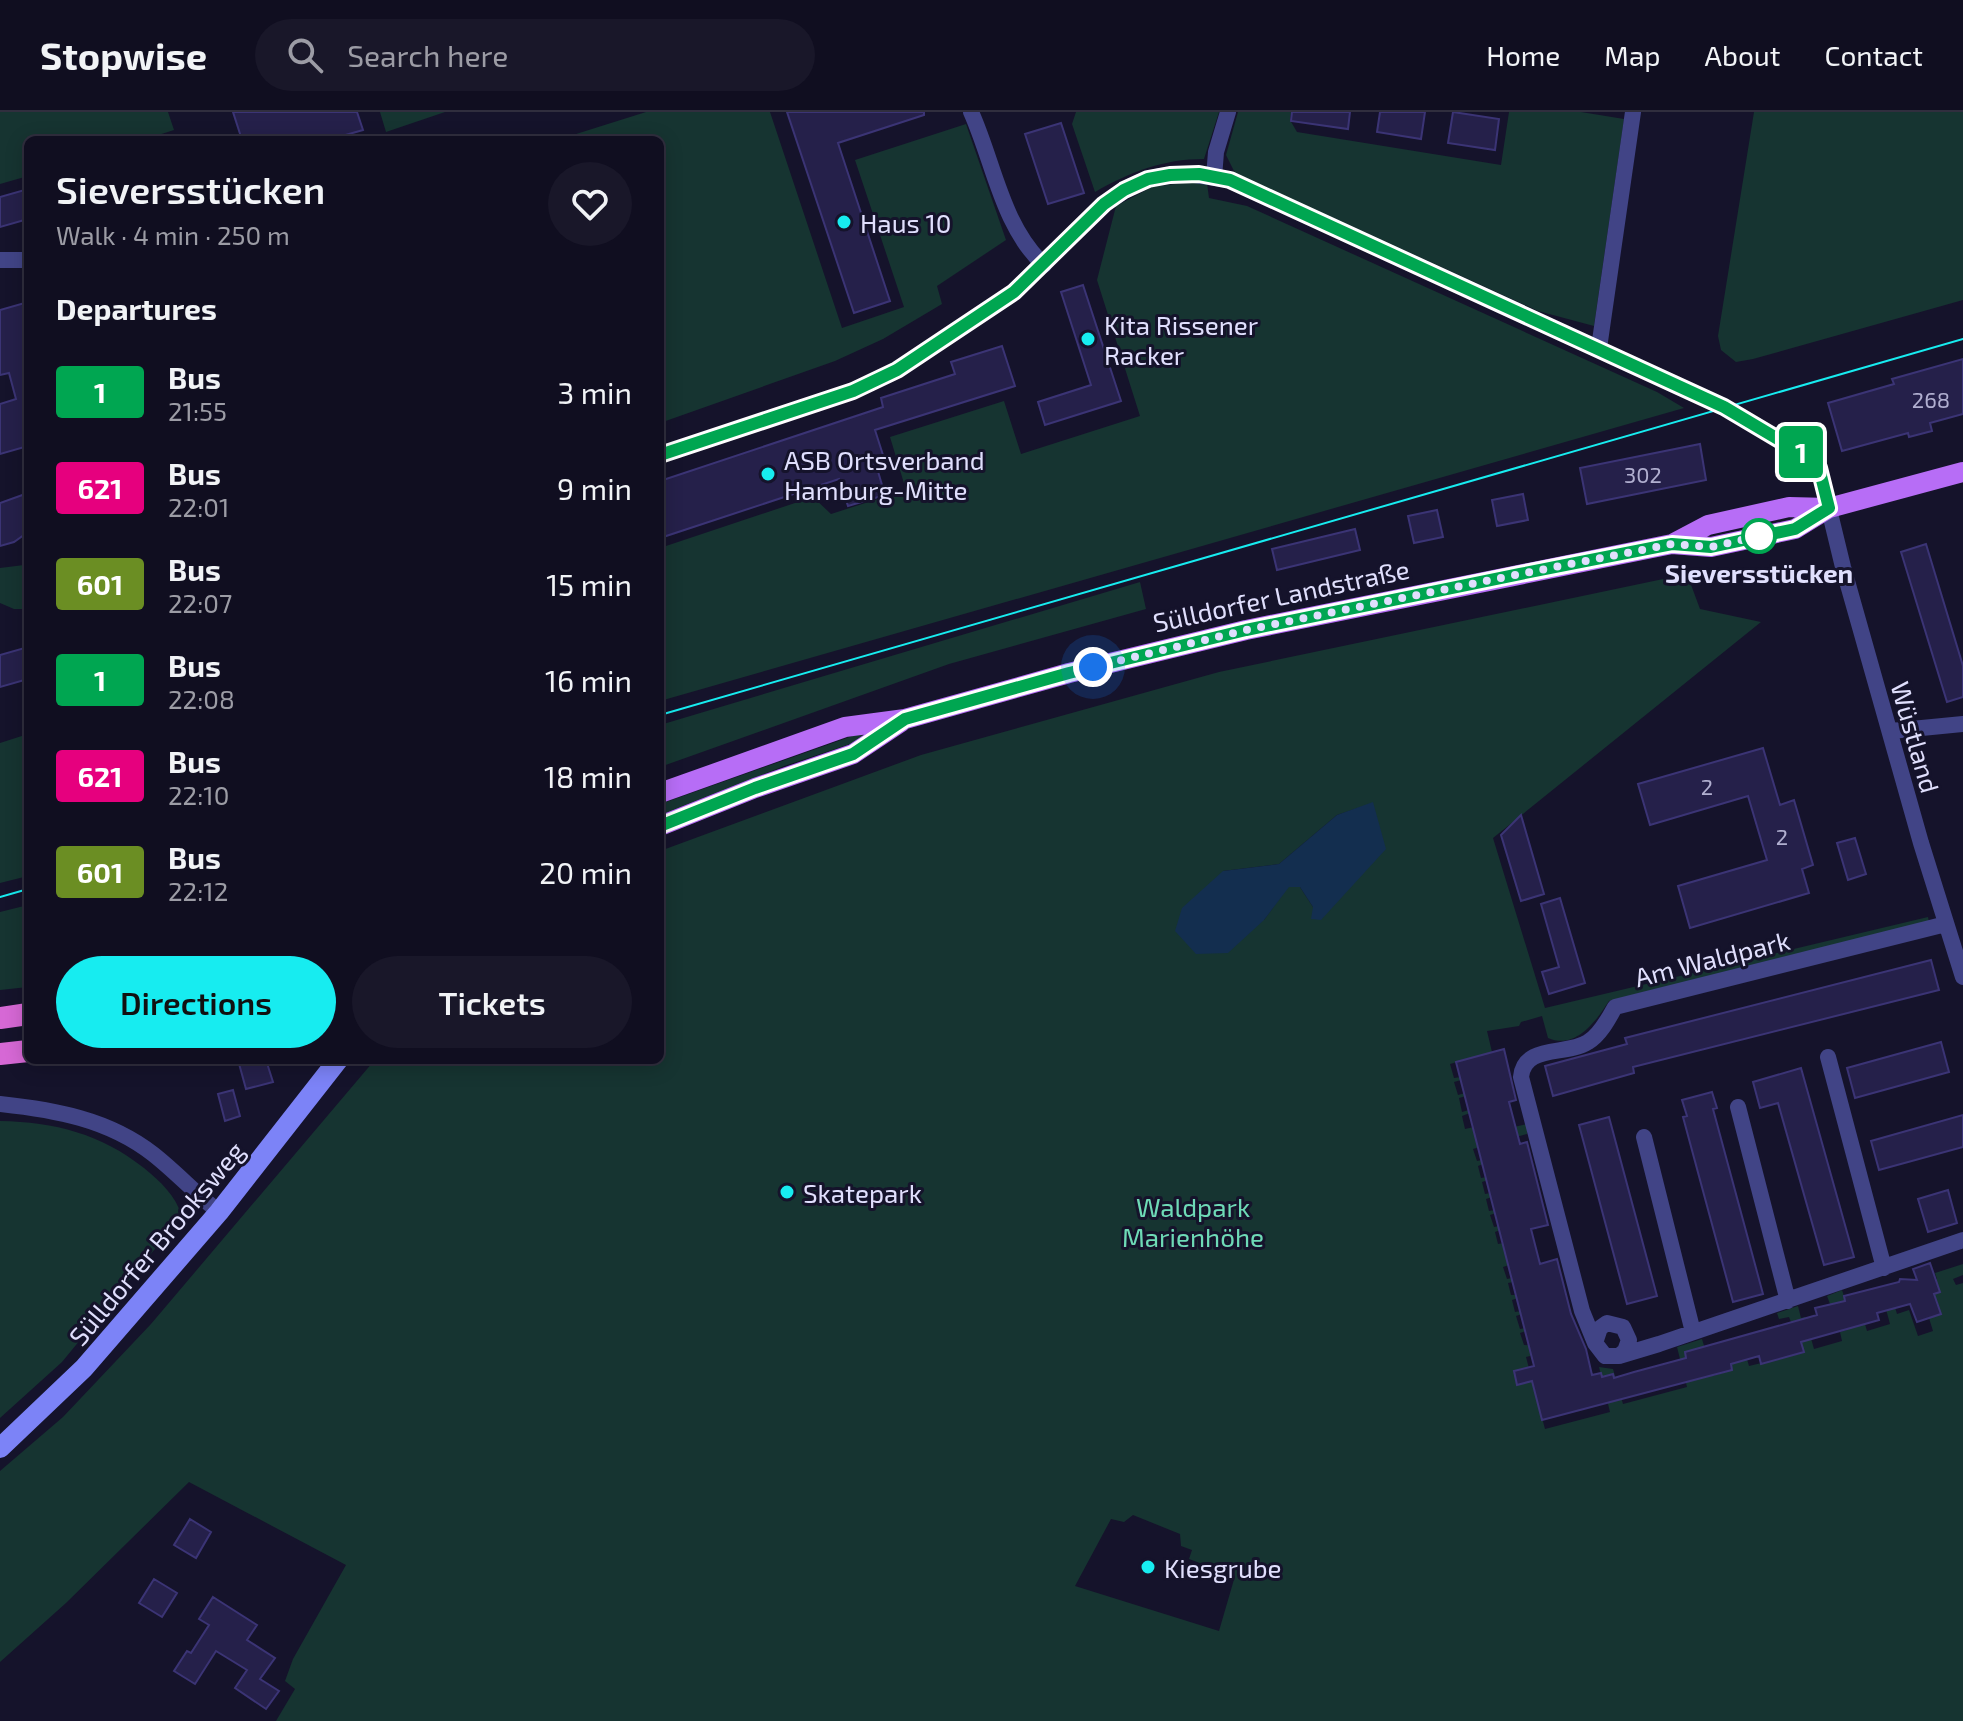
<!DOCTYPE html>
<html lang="en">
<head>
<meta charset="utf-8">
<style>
	:root { --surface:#100e20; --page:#191729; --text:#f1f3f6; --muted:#9c9ca5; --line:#302e3e; --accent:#17ecf0 }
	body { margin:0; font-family:"Exo 2",sans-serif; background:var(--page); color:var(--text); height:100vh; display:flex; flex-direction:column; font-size:30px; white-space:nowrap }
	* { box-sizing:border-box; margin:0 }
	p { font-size:26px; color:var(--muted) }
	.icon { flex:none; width:44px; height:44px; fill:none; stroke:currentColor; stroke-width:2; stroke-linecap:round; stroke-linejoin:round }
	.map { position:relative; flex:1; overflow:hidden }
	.panel { position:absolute; left:24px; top:24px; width:640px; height:928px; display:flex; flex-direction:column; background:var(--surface); border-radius:12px; box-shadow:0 4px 20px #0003,0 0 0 2px var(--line) }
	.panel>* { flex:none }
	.badge { padding:0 16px; border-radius:6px; font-size:28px; line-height:52px }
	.you { position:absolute; width:40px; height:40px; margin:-20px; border:6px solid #fff; border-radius:50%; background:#1a73e8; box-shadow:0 0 0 12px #1a73e833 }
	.map>.badge { position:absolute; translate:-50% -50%; box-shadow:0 0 0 4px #fff }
	h2 { padding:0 32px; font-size:30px; line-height:72px }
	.round { display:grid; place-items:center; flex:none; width:84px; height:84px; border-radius:42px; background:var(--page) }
	.headline { display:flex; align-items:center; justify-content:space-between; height:136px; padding:0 32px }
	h1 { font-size:38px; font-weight:600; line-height:60px }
	.primary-button { display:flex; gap:16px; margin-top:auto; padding:16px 32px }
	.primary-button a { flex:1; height:92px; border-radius:48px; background:var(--accent); color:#111; font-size:32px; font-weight:600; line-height:92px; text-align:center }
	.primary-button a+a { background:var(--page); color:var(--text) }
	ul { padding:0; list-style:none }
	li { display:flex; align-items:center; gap:24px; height:96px; padding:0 32px }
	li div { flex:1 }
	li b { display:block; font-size:30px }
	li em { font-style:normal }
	li .badge { min-width:88px; font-weight:700; text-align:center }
	header { display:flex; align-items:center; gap:48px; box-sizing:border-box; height:112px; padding:0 40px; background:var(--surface); border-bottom:2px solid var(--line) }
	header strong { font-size:38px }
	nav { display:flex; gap:44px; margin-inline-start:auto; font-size:28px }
	.search { width:560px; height:72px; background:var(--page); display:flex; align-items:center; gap:20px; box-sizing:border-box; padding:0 28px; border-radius:44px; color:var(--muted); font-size:30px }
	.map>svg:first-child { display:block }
	.green { fill:#163431; fill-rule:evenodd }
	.water { fill:#132e4f }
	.building { fill:#25204a; stroke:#3b3475; stroke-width:2 }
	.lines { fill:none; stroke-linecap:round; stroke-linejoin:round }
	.minor { stroke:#414486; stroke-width:16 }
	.secondary { stroke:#7c83f7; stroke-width:20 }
	.primary { stroke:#b76df6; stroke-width:20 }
	.trunk { stroke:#d668d5; stroke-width:22 }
	.tram { stroke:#17ecf0; stroke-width:2 }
	.line-casing { stroke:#fff; stroke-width:18 }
	.line { stroke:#00a651; stroke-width:12 }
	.walk { stroke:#e0dffd; stroke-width:8; stroke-dasharray:0 14.4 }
	.poi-dot { fill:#17ecf0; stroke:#15132b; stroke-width:3 }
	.stop-dot { fill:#fff; stroke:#00a651; stroke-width:4 }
	.labels { text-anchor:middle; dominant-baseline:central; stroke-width:6; stroke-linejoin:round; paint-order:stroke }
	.number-label { font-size:22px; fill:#b1afd0 }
	.poi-label { font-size:26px; fill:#e0dffd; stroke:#15132b; text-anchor:start }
	.stop-label { font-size:26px; font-weight:bold; fill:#e0dffd; stroke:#15132b }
	.street-label { font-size:26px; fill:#e0dffd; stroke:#15132b }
	.park-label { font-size:26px; fill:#6edab6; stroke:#15132b }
</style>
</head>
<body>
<header>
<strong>Stopwise</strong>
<div class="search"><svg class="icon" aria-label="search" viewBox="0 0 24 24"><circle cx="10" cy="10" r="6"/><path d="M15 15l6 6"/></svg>Search here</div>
<nav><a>Home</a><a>Map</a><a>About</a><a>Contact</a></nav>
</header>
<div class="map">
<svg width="1963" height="1609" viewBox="0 0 1963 1609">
	<rect width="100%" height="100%" fill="#15132b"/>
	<path class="green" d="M 0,0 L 168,0 L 174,18 L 143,28 L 28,28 L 28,64 L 0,72 Z
		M 380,0 L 445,0 L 386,20 Z
		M 646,0 L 770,0 L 842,216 L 904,195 L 855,48 L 966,12 L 1006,128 L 937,174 L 942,192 L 883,227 L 835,249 L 660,311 L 660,28 L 557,28 Z
		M 1076,0 L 1219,0 L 1204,47 C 1163,47 1130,60 1095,80 L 1072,12 Z
		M 1238,0 L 1291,0 L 1290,8 L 1297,20 L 1501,53 L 1509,0 L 1581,0 L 1624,7 L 1594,214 L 1538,199 L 1235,61 L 1226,43 Z
		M 1754,0 L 1963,0 L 1963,188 L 1753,247 L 1736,250 L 1721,238 L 1718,224 Z
		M 1199,69 L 1207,71 L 1209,86 L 1247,94 L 1657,280 L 1684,296 L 660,589 L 660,436 L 813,385 L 831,402 L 906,378 L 890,325 L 1004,289 L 1021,342 L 1140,304 L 1097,168 L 1116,94 L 1152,75 Z
		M 28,446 L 28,497 L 14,497 L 0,491 L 0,456 L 24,453 Z
		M 1687,462 L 1700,497 L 1761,510 L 1493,726 L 1545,896 L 1928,805 L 1929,810 L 1609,889 C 1596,909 1576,938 1548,926 L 1542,904 L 1521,910 L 1519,914 L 1487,919 L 1492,940 L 1450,952 L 1454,966 L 1461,965 L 1461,968 L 1454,970 L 1458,983 L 1465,981 L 1466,984 L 1459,986 L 1462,1000 L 1469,998 L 1470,1001 L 1462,1004 L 1465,1017 L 1474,1015 L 1501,1018 L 1527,1012 L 1527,1022 L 1473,1037 L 1477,1049 L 1482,1048 L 1483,1052 L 1478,1054 L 1481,1066 L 1487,1065 L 1488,1068 L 1482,1070 L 1485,1082 L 1491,1081 L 1492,1085 L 1486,1087 L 1489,1099 L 1495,1098 L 1496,1101 L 1490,1103 L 1494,1115 L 1499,1114 L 1500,1118 L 1495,1120 L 1498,1132 L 1504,1131 L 1509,1153 L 1503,1155 L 1507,1167 L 1512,1166 L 1513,1170 L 1508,1171 L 1511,1183 L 1516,1183 L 1518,1186 L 1512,1188 L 1515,1200 L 1521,1199 L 1522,1202 L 1516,1204 L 1520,1217 L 1525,1216 L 1526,1219 L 1520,1221 L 1524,1233 L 1565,1235 L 1526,1245 L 1545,1317 L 1610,1300 L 1599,1255 L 1613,1257 L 1623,1292 L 1687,1275 L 1677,1235 L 1702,1227 L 1713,1264 L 1732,1258 L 1730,1248 L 1746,1244 L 1749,1254 L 1803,1241 L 1796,1209 L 1791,1210 L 1789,1205 L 1779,1207 L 1777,1201 L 1798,1194 L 1801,1206 L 1805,1205 L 1814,1237 L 1842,1229 L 1840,1220 L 1847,1218 L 1840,1191 L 1830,1192 L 1827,1184 L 1842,1178 L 1844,1184 L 1856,1181 L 1867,1219 L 1890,1212 L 1880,1175 L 1892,1185 L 1897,1202 L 1909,1198 L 1918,1224 L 1933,1219 L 1929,1206 L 1941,1202 L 1936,1189 L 1930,1190 L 1930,1170 L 1937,1167 L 1935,1161 L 1963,1152 L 1963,1163 L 1953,1167 L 1956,1173 L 1963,1171 L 1963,1609 L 276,1609 L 295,1577 L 285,1569 L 293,1547 L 346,1453 L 189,1370 L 66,1491 L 0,1550 L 0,1359 L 63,1305 L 151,1212 L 373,950 L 376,948 L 660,948 L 660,739 L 921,643 L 1219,560 ZM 1373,691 L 1313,795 L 1300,775 L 1288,775 L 1264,808 L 1223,759 L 1279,752 L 1337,703 ZM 1133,1403 L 1180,1422 L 1181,1434 L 1192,1438 L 1189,1447 L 1235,1464 L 1219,1519 L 1075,1474 L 1111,1407 L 1124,1410 Z
		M 1140,470 L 1146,497 L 949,552 L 660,655 L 660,613 Z
		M 878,615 L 877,623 L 784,654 L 660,703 L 660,692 L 669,689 Z
		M 28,622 L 28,764 L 0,771 L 0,631 Z
		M 28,793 L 28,875 L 0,878 L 0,800 Z
		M 0,1009 C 55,1010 101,1022 144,1056 C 161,1070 175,1083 182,1104 L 62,1250 L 0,1306 Z"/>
	<path class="water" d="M 1373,690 L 1386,737 L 1321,808 L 1311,807 L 1313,795 L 1300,775 L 1289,775 L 1264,808 L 1228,841 L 1196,842 L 1175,819 L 1182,796 L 1223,759 L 1279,752 L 1337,703 Z"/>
	<path class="building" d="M 233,0 L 357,0 L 363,18 L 328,28 L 242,28 Z
		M 787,0 L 924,0 L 924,3 L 838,31 L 890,189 L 854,201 Z
		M 1292,0 L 1350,0 L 1348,17 L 1291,9 Z
		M 1380,0 L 1425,0 L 1421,27 L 1377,20 Z
		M 1453,0 L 1499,7 L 1495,38 L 1448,31 Z
		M 1061,11 L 1084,81 L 1048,92 L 1025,22 Z
		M 28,77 L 28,107 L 0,115 L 0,85 Z
		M 1083,173 L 1121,289 L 1045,313 L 1038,290 L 1091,273 L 1061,180 Z
		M 28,190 L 28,334 L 0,342 L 0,292 L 16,287 L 9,261 L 0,263 L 0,198 Z
		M 1002,234 L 1015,274 L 875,318 L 883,343 L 874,346 L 885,383 L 848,394 L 839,367 L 660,426 L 660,369 L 883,295 L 881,286 L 955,262 L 951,250 Z
		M 1963,247 L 1963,302 L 1930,311 L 1932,319 L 1909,325 L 1908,321 L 1842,339 L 1828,291 L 1894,272 L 1892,267 Z
		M 1700,332 L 1706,368 L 1587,392 L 1580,356 Z
		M 28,381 L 28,420 L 14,430 L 0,434 L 0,391 Z
		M 1523,382 L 1528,408 L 1497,414 L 1492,388 Z
		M 1437,398 L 1443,425 L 1414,431 L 1408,404 Z
		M 1355,417 L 1360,438 L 1277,458 L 1272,437 Z
		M 1926,432 L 1963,554 L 1963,585 L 1947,590 L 1901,440 Z
		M 28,535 L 28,567 L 0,575 L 0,543 Z
		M 1763,636 L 1780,693 L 1794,688 L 1813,753 L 1802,757 L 1809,781 L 1690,816 L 1678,774 L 1767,748 L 1748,684 L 1650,713 L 1638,672 Z
		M 1521,703 L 1544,782 L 1521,789 L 1501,723 Z
		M 1855,726 L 1866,762 L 1848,768 L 1837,731 Z
		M 1560,786 L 1585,871 L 1549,882 L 1542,860 L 1559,855 L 1541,792 Z
		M 1931,848 L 1939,878 L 1633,955 L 1634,961 L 1553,984 L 1545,954 L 1627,932 L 1625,926 Z
		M 1941,930 L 1949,960 L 1855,986 L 1847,956 Z
		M 1504,937 L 1516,988 L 1509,990 L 1520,1032 L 1527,1030 L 1548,1113 L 1531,1117 L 1540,1152 L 1557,1147 L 1571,1202 L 1586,1237 L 1592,1263 L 1601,1261 L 1602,1265 L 1613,1262 L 1614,1266 L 1634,1260 L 1686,1246 L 1685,1240 L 1817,1203 L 1815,1196 L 1845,1189 L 1844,1184 L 1899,1170 L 1900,1167 L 1917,1168 L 1913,1157 L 1930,1151 L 1940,1180 L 1934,1182 L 1941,1202 L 1917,1210 L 1910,1192 L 1877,1201 L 1879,1208 L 1801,1230 L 1804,1240 L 1761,1252 L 1759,1244 L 1731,1252 L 1732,1258 L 1542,1308 L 1532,1269 L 1517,1273 L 1514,1259 L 1534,1254 L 1456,950 Z
		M 238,948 L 266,948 L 273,970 L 246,977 Z
		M 1801,956 L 1854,1145 L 1824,1153 L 1778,991 L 1760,996 L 1753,970 Z
		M 233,978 L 240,1004 L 225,1009 L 218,982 Z
		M 1712,980 L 1717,996 L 1713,997 L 1763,1182 L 1733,1190 L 1683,1005 L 1687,1004 L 1682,988 Z
		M 1963,1003 L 1963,1035 L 1879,1058 L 1871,1029 Z
		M 1609,1005 L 1657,1184 L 1627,1192 L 1579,1013 Z
		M 1948,1078 L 1957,1111 L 1928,1120 L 1918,1087 Z
		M 190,1407 L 211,1420 L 196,1446 L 174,1433 Z
		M 154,1467 L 177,1481 L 162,1505 L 139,1491 Z
		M 213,1485 L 257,1513 L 247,1528 L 275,1546 L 260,1567 L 279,1579 L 266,1597 L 235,1576 L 247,1558 L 216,1539 L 195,1572 L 174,1559 L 187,1539 L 191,1541 L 209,1513 L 199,1507 Z"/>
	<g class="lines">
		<path class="minor" d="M 971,0 C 994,51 1002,114 1044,153
			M 1214,65 L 1216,40 L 1228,0
			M 0,148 L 28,148
			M 1599,236 L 1633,0
			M 660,343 L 853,279 L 897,258 L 1014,180 L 1104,92 L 1137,71 L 1160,64 L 1188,62 L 1230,68 L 1724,295 L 1805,343 L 1819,356 L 1843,455 L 1921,731 L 1963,865
			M 1891,619 L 1963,612
			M 1946,812 L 1615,895 C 1609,906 1600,923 1588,930 C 1566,944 1524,932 1521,965 L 1582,1199 L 1595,1231 L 1605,1244 L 1619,1244 L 1659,1232 L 1963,1128
			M 1828,945 L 1884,1156
			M 0,992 C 55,998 108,1007 153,1042 C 176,1060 196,1082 219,1100
			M 1738,995 L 1788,1189
			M 1644,1025 L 1693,1220
			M 1595,1231 L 1600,1216 L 1607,1211 L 1623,1215 L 1629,1228 L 1625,1239 L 1619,1244"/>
		<path class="secondary" d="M 0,1336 L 84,1256 L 219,1100 L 338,948"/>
		<path class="primary" d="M 1672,432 L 1708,413 L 1789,395 L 1829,396
			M 660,681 L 845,615 L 905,607 L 1069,561 L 1246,518 L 1672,432 L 1711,435 L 1795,417 L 1829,396 L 1963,360
			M 660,714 L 755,676 L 853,642 L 901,610"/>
		<path class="trunk" d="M 0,906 L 28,902
			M 0,942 L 28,939"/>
		<path class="tram" d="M 660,603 L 1963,227
			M 0,785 L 28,777"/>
	</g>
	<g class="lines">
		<defs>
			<path id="line" d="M 660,343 L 853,279 L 897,258 L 1014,180 L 1104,92 L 1124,78 L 1148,67 L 1170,63 L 1199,62 L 1230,68 L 1724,295 L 1805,343 L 1819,356 L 1829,396 L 1795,417 L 1711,435 L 1672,432 L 1520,462 L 1246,518 L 1069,561 L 905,607 L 853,642 L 755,676 L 660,714"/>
		</defs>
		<use href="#line" class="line-casing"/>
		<use href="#line" class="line"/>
		<path class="walk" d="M 1093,555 L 1246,518 L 1520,462 L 1672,432 L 1711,435 L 1759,424"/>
	</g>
	<g class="poi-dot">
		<circle cx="844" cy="110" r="8"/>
		<circle cx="1088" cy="227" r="8"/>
		<circle cx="768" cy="362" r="8"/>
		<circle cx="787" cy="1080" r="8"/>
		<circle cx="1148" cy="1455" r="8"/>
	</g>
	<circle class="stop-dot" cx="1759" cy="424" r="16"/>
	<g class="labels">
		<g class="number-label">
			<text x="1931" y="287">268</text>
			<text x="1643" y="362">302</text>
			<text x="1707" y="674">2</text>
			<text x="1782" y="724">2</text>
		</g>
		<g class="poi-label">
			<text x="860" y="110">Haus 10</text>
			<text x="1104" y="212">Kita Rissener<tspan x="1104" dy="30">Racker</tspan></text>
			<text x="784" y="347">ASB Ortsverband<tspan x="784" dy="30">Hamburg-Mitte</tspan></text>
			<text x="803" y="1080">Skatepark</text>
			<text x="1164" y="1455">Kiesgrube</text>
		</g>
		<g class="stop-label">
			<text x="1759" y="460">Sieversstücken</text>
		</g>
		<g class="street-label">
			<text transform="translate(1281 483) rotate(-12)">Sülldorfer Landstraße</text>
			<text transform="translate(1916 625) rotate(74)">Wüstland</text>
			<text transform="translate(1712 846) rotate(-14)">Am Waldpark</text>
			<text transform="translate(156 1131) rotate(-50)">Sülldorfer Brooksweg</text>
		</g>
		<g class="park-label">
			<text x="1193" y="1094">Waldpark<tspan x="1193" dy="30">Marienhöhe</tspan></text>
		</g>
	</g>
</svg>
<div class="you" style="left:1093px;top:555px"></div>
<b class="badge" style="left:1801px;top:340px;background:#00a651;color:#fff">1</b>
<section class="panel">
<div class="headline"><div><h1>Sieversstücken</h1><p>Walk · 4 min · 250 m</p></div><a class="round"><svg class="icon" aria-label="heart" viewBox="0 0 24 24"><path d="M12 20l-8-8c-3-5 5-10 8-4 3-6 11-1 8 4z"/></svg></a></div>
<h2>Departures</h2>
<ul>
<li><span class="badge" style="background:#00a651;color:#fff">1</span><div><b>Bus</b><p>21:55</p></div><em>3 min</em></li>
<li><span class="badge" style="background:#e6007e;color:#fff">621</span><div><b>Bus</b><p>22:01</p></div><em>9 min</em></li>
<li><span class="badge" style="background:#6b8e23;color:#fff">601</span><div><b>Bus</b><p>22:07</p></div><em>15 min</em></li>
<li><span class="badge" style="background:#00a651;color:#fff">1</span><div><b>Bus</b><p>22:08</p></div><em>16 min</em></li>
<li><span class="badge" style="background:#e6007e;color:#fff">621</span><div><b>Bus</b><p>22:10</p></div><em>18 min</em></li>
<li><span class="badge" style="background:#6b8e23;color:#fff">601</span><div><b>Bus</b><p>22:12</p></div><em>20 min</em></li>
</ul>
<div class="primary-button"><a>Directions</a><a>Tickets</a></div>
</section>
</div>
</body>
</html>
